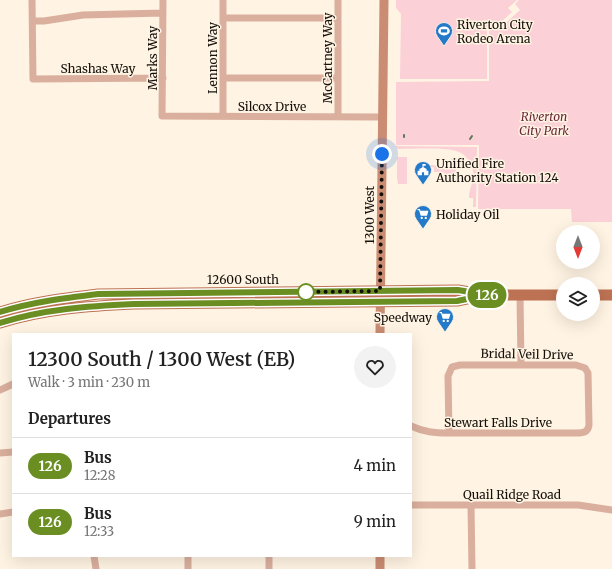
<!DOCTYPE html>
<html lang="en">
<head>
<meta charset="utf-8">
<style>
	:root { --surface:#fff; --page:#f2f2f2; --text:#222; --muted:#767676; --line:#e0e0e0 }
	body { margin:0; font-family:Merriweather,serif; background:var(--page); color:var(--text); height:100vh; display:flex; flex-direction:column; font-size:15px; white-space:nowrap }
	* { box-sizing:border-box; margin:0 }
	p { font-size:13px; color:var(--muted) }
	.icon { flex:none; width:22px; height:22px; fill:none; stroke:currentColor; stroke-width:2; stroke-linecap:round; stroke-linejoin:round }
	.map { position:relative; flex:1; overflow:hidden }
	.details { position:absolute; left:12px; top:333px; width:400px; height:224px; display:flex; flex-direction:column; background:var(--surface); border-radius:0px; box-shadow:0 4px 16px #0002 }
	.details>* { flex:none }
	.badge { padding:0 8px; border-radius:13px; font-size:14px; line-height:26px }
	.needle { width:26px; rotate:180deg }
	.buttons { position:absolute; left:556px; top:225px; display:grid; gap:8px }
	.buttons a { display:grid; place-items:center; width:44px; height:44px; border-radius:50%; background:var(--surface); box-shadow:0 4px 16px #0002; font-size:20px }
	.you { position:absolute; width:20px; height:20px; margin:-10px; border:3px solid #fff; border-radius:50%; background:#1a73e8; box-shadow:0 0 0 6px #1a73e833 }
	.map>.badge { position:absolute; translate:-50% -50%; box-shadow:0 0 0 2px #fff }
	h2 { padding:0 16px; font-size:15px; line-height:36px }
	.round { display:grid; place-items:center; flex:none; width:42px; height:42px; border-radius:21px; background:var(--page) }
	.headline { display:flex; align-items:center; justify-content:space-between; height:68px; padding:0 16px }
	h1 { font-size:19px; font-weight:600; line-height:30px }
	ul { padding:0; list-style:none }
	li { display:flex; align-items:center; gap:12px; height:56px; padding:0 16px; border-top:1px solid var(--line) }
	li div { flex:1 }
	li b { display:block; font-size:15px }
	li em { font-style:normal }
	li .badge { min-width:44px; font-weight:700; text-align:center }
	.map>svg:first-child { display:block }
	.green { fill:#fbd0d6 }
	.lines { fill:none; stroke-linecap:round; stroke-linejoin:round }
	.stream { stroke:#5e765c; stroke-width:2 }
	.street { stroke:#daaf9e; stroke-width:7 }
	.secondary { stroke:#ca8c73; stroke-width:9 }
	.primary { stroke:#bd7253; stroke-width:11 }
	.line-casing { stroke:#fff; stroke-width:9 }
	.line { stroke:#6b8e23; stroke-width:6 }
	.walk { stroke:#141009; stroke-width:4; stroke-dasharray:0 7.2 }
	.stop-dot { fill:#fff; stroke:#6b8e23; stroke-width:2 }
	.labels { text-anchor:middle; dominant-baseline:central; stroke-width:3; stroke-linejoin:round; paint-order:stroke }
	.poi-label { font-size:12px; fill:#141009; stroke:#fff3e3; text-anchor:start }
	.street-label { font-size:12px; fill:#141009; stroke:#fff3e3 }
	.park-label { font-size:12px; font-style:italic; fill:#692837; stroke:#fff3e3 }
</style>
</head>
<body>
<div class="map">
<svg width="612" height="569" viewBox="0 0 612 569">
	<rect width="100%" height="100%" fill="#fff3e3"/>
	<path class="green" d="M 396,0 L 517,0 L 508,8 L 512,12 L 497,26 L 493,22 L 487,27 L 487,79 L 400,79 L 401,14 L 396,8 Z
		M 519,0 L 612,0 L 612,222 L 572,222 L 571,209 L 478,209 L 479,145 L 396,145 L 396,82 L 489,81 L 489,28 L 492,24 L 498,30 L 520,10 L 515,4 Z
		M 395,146 L 477,147 L 476,207 L 473,207 L 473,198 L 469,198 C 469,188 475,180 473,171 C 472,163 466,155 459,152 C 448,147 411,149 398,149 Z
		M 397,157 L 407,157 L 407,184 L 398,184 L 397,178 Z
		M 451,159 L 457,161 L 457,163 L 455,177 L 444,177 L 444,172 L 434,172 L 434,167 L 427,168 L 427,171 L 422,171 L 423,169 L 425,169 L 428,165 L 433,165 L 440,167 L 442,164 L 448,164 L 448,161 L 451,161 Z"/>
	<g class="lines">
		<path class="stream" d="M 404,135 L 404,137
			M 470,139 L 472,136"/>
		<path class="street" d="M 32,0 L 33,79 L 163,78
			M 163,0 L 162,116 L 382,117
			M 223,18 L 338,18
			M 33,21 L 44,21 L 83,15 L 163,13
			M 223,78 L 338,78
			M 223,116 L 223,0
			M 338,117 L 338,0
			M 520,295 L 521,365
			M 0,390 L 13,384
			M 411,426 C 424,432 434,433 449,433 L 577,433 C 584,433 588,432 589,425 L 588,373 L 585,368 L 576,365 L 460,365 L 452,367 L 448,376 L 449,433
			M 0,453 L 13,452
			M 411,505 L 578,505 L 612,510
			M 471,505 L 472,569
			M 0,514 L 13,512
			M 94,556 L 96,569
			M 188,556 L 188,569
			M 269,569 L 269,556"/>
		<path class="secondary" d="M 380,334 L 384,0
			M 380,569 L 380,556"/>
		<path class="primary" d="M 593,295 L 612,295
			M 0,312 C 32,302 65,298 98,294 L 458,290 L 487,295 L 563,295
			M 0,323 C 44,309 89,306 134,304 L 457,301 L 481,296"/>
	</g>
	<g class="lines">
		<defs>
			<path id="line" d="M 0,312 C 32,302 65,298 98,294 L 458,290 L 487,295 L 457,301 L 134,304 C 89,306 44,309 0,323"/>
		</defs>
		<use href="#line" class="line-casing"/>
		<use href="#line" class="line"/>
		<path class="walk" d="M 306,292 L 305,292 L 380,291 L 382,154"/>
	</g>
	<defs>
		<symbol id="stadium-pin" viewBox="-11 -11 22 30"><path d="M0 17L-7.5 6A9.5 9.5 0 1 1 7.5 6Z" fill="#247ac8" stroke="#fff3e3"/><path d="M0-5a6.5 5 0 1 0 0 10a6.5 5 0 1 0 0-10ZM-3.5-1.8h7v3.6h-7Z" fill="#fff"/></symbol>
		<symbol id="civic-pin" viewBox="-11 -11 22 30"><path d="M0 17L-7.5 6A9.5 9.5 0 1 1 7.5 6Z" fill="#247ac8" stroke="#fff3e3"/><path d="M-.6-6.5H3V-4.5H.6V-3L4-1V1h2V6H-6V1h2V-1L-.6-3ZM-1.2 2.5V6h2.4V2.5Z" fill="#fff"/></symbol>
		<symbol id="supermarket-pin" viewBox="-11 -11 22 30"><path d="M0 17L-7.5 6A9.5 9.5 0 1 1 7.5 6Z" fill="#247ac8" stroke="#fff3e3"/><path d="M-6-5.5h2.5l.6 2H6L4.5 2H-2.5L-4.4-4H-6ZM-1.5 3.2a1.3 1.3 0 1 0 .1 0ZM3 3.2a1.3 1.3 0 1 0 .1 0Z" fill="#fff"/></symbol>
	</defs>
	<g fill-rule="evenodd">
		<use href="#stadium-pin" x="434" y="21" width="20" height="27"/>
		<use href="#civic-pin" x="413" y="160" width="20" height="27"/>
		<use href="#supermarket-pin" x="413" y="204" width="20" height="27"/>
		<use href="#supermarket-pin" x="435" y="307" width="20" height="27"/>
	</g>
	<circle class="stop-dot" cx="306" cy="292" r="8"/>
	<g class="labels">
		<g class="poi-label">
			<text x="457" y="24">Riverton City<tspan x="457" dy="14">Rodeo Arena</tspan></text>
			<text x="436" y="163">Unified Fire<tspan x="436" dy="14">Authority Station 124</tspan></text>
			<text x="436" y="214">Holiday Oil</text>
			<text x="432" y="317" text-anchor="end">Speedway</text>
		</g>
		<g class="street-label">
			<text transform="translate(152 58) rotate(-90)">Marks Way</text>
			<text transform="translate(212 58) rotate(-90)">Lennon Way</text>
			<text transform="translate(327 58) rotate(-90)">McCartney Way</text>
			<text x="98" y="68">Shashas Way</text>
			<text x="272" y="106">Silcox Drive</text>
			<text transform="translate(369 215) rotate(-90)">1300 West</text>
			<text x="243" y="279">12600 South</text>
			<text transform="translate(527 354) rotate(1)">Bridal Veil Drive</text>
			<text x="498" y="422">Stewart Falls Drive</text>
			<text x="512" y="494">Quail Ridge Road</text>
		</g>
		<g class="park-label">
			<text x="544" y="116">Riverton<tspan x="544" dy="14">City Park</tspan></text>
		</g>
	</g>
</svg>
<div class="buttons">
<a><svg class="needle" viewBox="-14 -14 28 28"><path d="M0-13l5 13h-10z" fill="#e53935"/><path d="M0 13l5-13h-10z" fill="#767676"/></svg></a>
<a><svg class="icon" aria-label="layers" viewBox="0 0 24 24"><path d="M12 4l9 5-9 5-9-5zM3 14l9 5 9-5"/></svg></a>
</div>
<div class="you" style="left:382px;top:154px"></div>
<b class="badge" style="left:487px;top:295px;background:#6b8e23;color:#fff">126</b>
<section class="details">
<div class="headline"><div><h1>12300 South / 1300 West (EB)</h1><p>Walk · 3 min · 230 m</p></div><a class="round"><svg class="icon" aria-label="heart" viewBox="0 0 24 24"><path d="M12 20l-8-8c-3-5 5-10 8-4 3-6 11-1 8 4z"/></svg></a></div>
<h2>Departures</h2>
<ul>
<li><span class="badge" style="background:#6b8e23;color:#fff">126</span><div><b>Bus</b><p>12:28</p></div><em>4 min</em></li>
<li><span class="badge" style="background:#6b8e23;color:#fff">126</span><div><b>Bus</b><p>12:33</p></div><em>9 min</em></li>
</ul>
</section>
</div>
</body>
</html>
